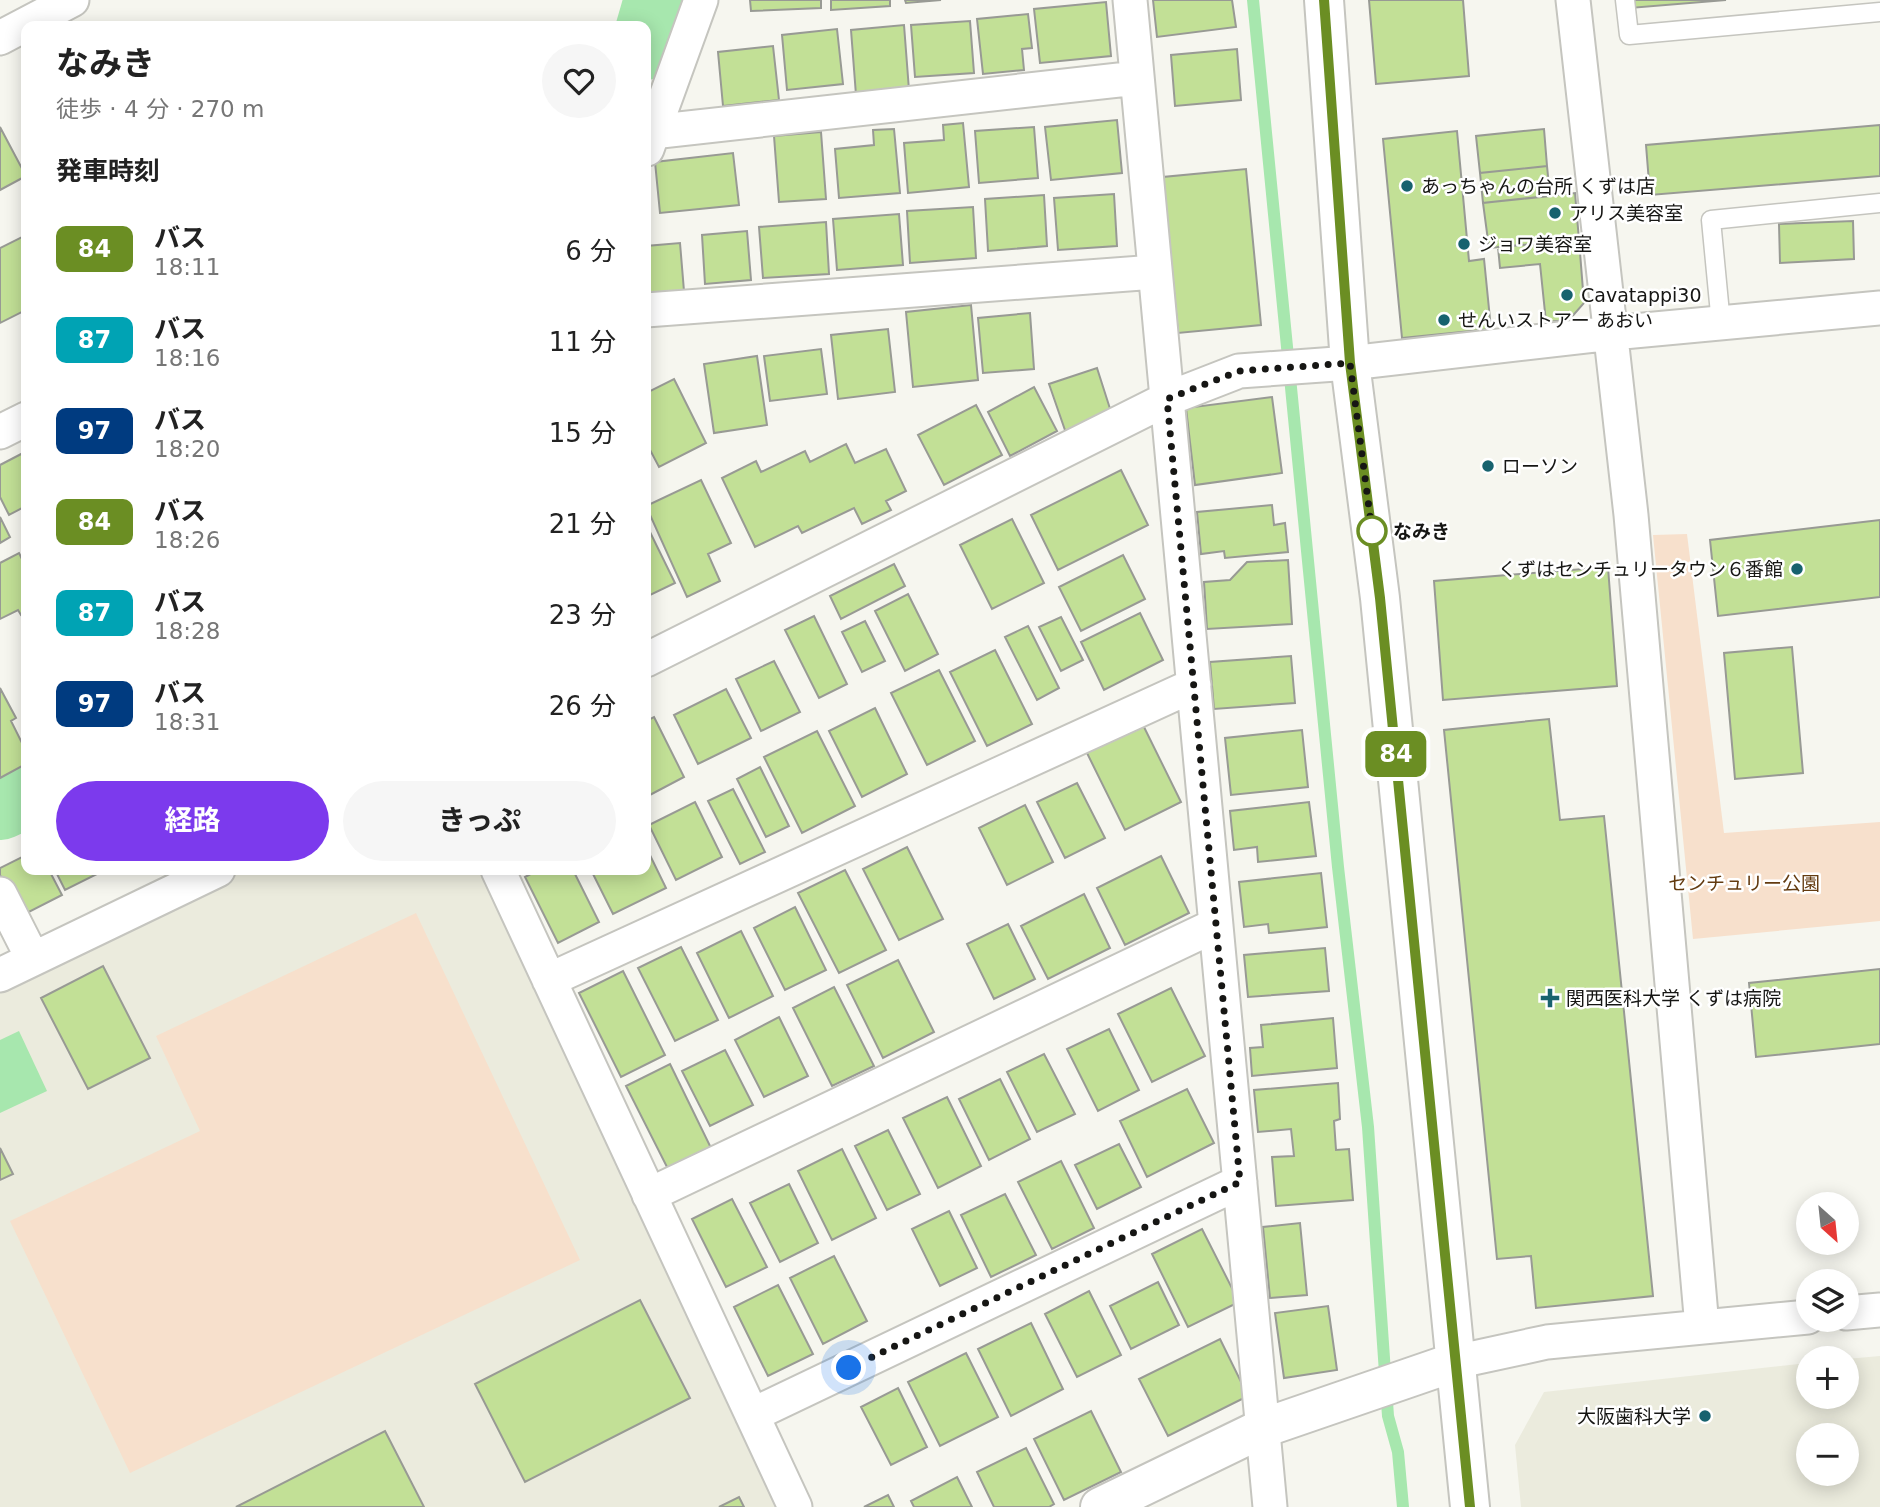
<!DOCTYPE html>
<html lang="ja">
<head>
<meta charset="utf-8">
<style>
	:root { --surface:#fff; --page:#f6f6f6; --text:#222; --muted:#767676; --accent:#7c3aed }
	body { margin:0; font-family:"DejaVu Sans","Noto Sans JP",sans-serif; background:var(--page); color:var(--text); height:100vh; display:flex; flex-direction:column; font-size:26px; white-space:nowrap }
	* { box-sizing:border-box; margin:0 }
	p { font-size:23px; color:var(--muted) }
	.icon { flex:none; width:38px; height:38px; fill:none; stroke:currentColor; stroke-width:2; stroke-linecap:round; stroke-linejoin:round }
	.map { position:relative; flex:1; overflow:hidden }
	.panel { position:absolute; left:21px; top:21px; width:630px; height:854px; display:flex; flex-direction:column; background:var(--surface); border-radius:14px; box-shadow:0 4px 18px #0003 }
	.panel>* { flex:none }
	.badge { padding:0 14px; border-radius:10px; font-size:24px; line-height:46px }
	.needle { width:46px; rotate:153deg }
	.fabs { position:absolute; left:1796px; top:1192px; display:grid; gap:14px }
	.fabs a { display:grid; place-items:center; width:63px; height:63px; border-radius:50%; background:var(--surface); box-shadow:0 4px 18px #0003; font-size:35px }
	.you { position:absolute; width:35px; height:35px; margin:-18px; border:5px solid #fff; border-radius:50%; background:#1a73e8; box-shadow:0 0 0 10px #1a73e833 }
	.map>.badge { position:absolute; translate:-50% -50%; box-shadow:0 0 0 4px #fff }
	h2 { padding:0 35px; font-size:26px; line-height:63px }
	.round { display:grid; place-items:center; flex:none; width:74px; height:74px; border-radius:37px; background:var(--page) }
	.summary { display:flex; align-items:center; justify-content:space-between; height:119px; padding:0 35px }
	h1 { font-size:33px; font-weight:700; line-height:52px }
	.primary-button { display:flex; gap:14px; margin-top:auto; padding:14px 35px }
	.primary-button a { flex:1; height:80px; border-radius:42px; background:var(--accent); color:#fff; font-size:28px; font-weight:700; line-height:80px; text-align:center }
	.primary-button a+a { background:var(--page); color:var(--text) }
	ul { padding:0; list-style:none }
	li { display:flex; align-items:center; gap:21px; height:91px; padding:0 35px }
	li div { flex:1 }
	li b { display:block; font-size:26px }
	li em { font-style:normal }
	li .badge { min-width:77px; font-weight:700; text-align:center }
	.map>svg:first-child { display:block }
	.built { fill:#ebebdd; fill-rule:evenodd }
	.green { fill:#f7e0cc }
	.water { fill:#a7e7ae }
	.lines { fill:none; stroke-linecap:round; stroke-linejoin:round }
	.stream { stroke:#a7e7ae; stroke-width:12 }
	.river { stroke:#a7e7ae; stroke-width:70 }
	.building { fill:#c2e096; stroke:#989a94; stroke-width:2 }
	.lane-casing { stroke:#c5c5bf; stroke-width:21 }
	.street-casing { stroke:#c5c5bf; stroke-width:37 }
	.secondary-casing { stroke:#c5c5bf; stroke-width:42 }
	.lane { stroke:#fff; stroke-width:18 }
	.street { stroke:#fff; stroke-width:33 }
	.secondary { stroke:#fff; stroke-width:38 }
	.line-casing { stroke:#fff; stroke-width:16 }
	.line { stroke:#6b8e23; stroke-width:10 }
	.walk { stroke:#161614; stroke-width:7; stroke-dasharray:0 12.6 }
	.poi-dot { fill:#17626e; stroke:#fff; stroke-width:2.5 }
	.stop-dot { fill:#fff; stroke:#6b8e23; stroke-width:3.5 }
	.labels { text-anchor:middle; dominant-baseline:central; stroke-width:5; stroke-linejoin:round; paint-order:stroke }
	.poi-label { font-size:19px; fill:#161614; stroke:#fff; text-anchor:start }
	.stop-label { font-size:19px; font-weight:bold; fill:#161614; stroke:#fff; text-anchor:start }
	.park-label { font-size:19px; fill:#633b10; stroke:#fff }
</style>
</head>
<body>
<div class="map">
<svg width="1880" height="1507" viewBox="0 0 1880 1507">
	<rect width="100%" height="100%" fill="#f6f6ef"/>
	<path class="built" d="M 218,870 L 498,870 L 795,1507 L 0,1507 L 0,975 Z
		M 1880,1356 L 1880,1507 L 1521,1507 L 1515,1445 L 1544,1392 L 1808,1363 L 1808,1396 L 1846,1396 L 1846,1359 ZM 1808,1435 L 1846,1435 L 1846,1474 L 1808,1474 Z"/>
	<path class="green" d="M 1687,534 L 1724,833 L 1880,822 L 1880,921 L 1693,939 L 1653,535 Z
		M 416,913 L 580,1260 L 130,1473 L 10,1221 L 200,1131 L 156,1036 Z"/>
	<path class="water" d="M 19,1031 L 47,1091 L 0,1113 L 0,1040 Z"/>
	<g class="lines">
		<path class="stream" d="M 1253,0 L 1338,867 L 1368,1127 L 1388,1416 L 1398,1452 L 1403,1507"/>
		<path class="river" d="M 646,45 L 659,0
			M 0,805 L 26,793"/>
	</g>
	<path class="building" d="M 750,0 L 821,0 L 821,8 L 751,11 Z
		M 831,0 L 890,0 L 890,6 L 831,10 Z
		M 905,0 L 941,0 L 906,3 Z
		M 1153,0 L 1232,0 L 1236,27 L 1157,37 Z
		M 1369,0 L 1463,0 L 1469,76 L 1376,84 Z
		M 1629,0 L 1726,0 L 1630,8 Z
		M 1106,2 L 1111,56 L 1040,63 L 1034,9 Z
		M 1028,14 L 1032,48 L 1022,49 L 1024,70 L 983,74 L 977,19 Z
		M 970,21 L 974,73 L 915,77 L 911,25 Z
		M 904,25 L 909,90 L 856,95 L 851,30 Z
		M 837,29 L 843,84 L 787,90 L 782,35 Z
		M 773,46 L 779,100 L 723,106 L 718,52 Z
		M 1237,49 L 1241,100 L 1175,106 L 1171,55 Z
		M 1117,120 L 1122,173 L 1051,180 L 1045,127 Z
		M 963,123 L 969,187 L 908,193 L 904,143 L 944,140 L 943,125 Z
		M 1880,125 L 1880,176 L 1650,195 L 1646,145 Z
		M 0,127 L 26,176 L 0,190 Z
		M 1034,127 L 1038,178 L 979,183 L 975,131 Z
		M 894,129 L 900,193 L 839,198 L 835,149 L 874,145 L 873,130 Z
		M 1544,129 L 1547,166 L 1480,173 L 1476,136 Z
		M 1457,131 L 1469,261 L 1484,259 L 1491,329 L 1402,338 L 1383,139 Z
		M 821,132 L 826,199 L 779,202 L 774,136 Z
		M 733,153 L 739,205 L 660,213 L 655,162 Z
		M 1547,166 L 1550,196 L 1483,203 L 1480,173 Z
		M 1246,169 L 1261,325 L 1178,333 L 1163,177 Z
		M 1575,193 L 1579,240 L 1489,248 L 1483,203 Z
		M 1114,194 L 1117,246 L 1058,250 L 1054,198 Z
		M 1044,195 L 1047,246 L 988,251 L 985,199 Z
		M 973,207 L 976,258 L 910,263 L 907,211 Z
		M 899,214 L 903,265 L 837,270 L 833,219 Z
		M 1853,221 L 1854,259 L 1780,263 L 1779,224 Z
		M 826,222 L 829,274 L 763,278 L 759,227 Z
		M 747,231 L 751,280 L 705,284 L 702,235 Z
		M 26,235 L 26,310 L 0,323 L 0,248 Z
		M 1579,240 L 1584,303 L 1569,320 L 1546,322 L 1540,264 L 1500,268 L 1498,247 Z
		M 680,243 L 684,291 L 646,295 L 646,246 Z
		M 971,305 L 978,380 L 913,387 L 906,312 Z
		M 1030,313 L 1034,369 L 983,373 L 978,318 Z
		M 888,329 L 895,392 L 838,399 L 831,335 Z
		M 821,349 L 827,394 L 770,401 L 764,356 Z
		M 757,356 L 767,425 L 714,433 L 704,364 Z
		M 1097,368 L 1113,418 L 1066,433 L 1049,384 Z
		M 674,379 L 706,443 L 659,467 L 648,446 L 646,447 L 646,393 Z
		M 1034,387 L 1057,431 L 1010,456 L 988,412 Z
		M 1272,397 L 1282,473 L 1195,485 L 1186,408 Z
		M 976,405 L 1002,455 L 944,485 L 918,435 Z
		M 846,444 L 855,463 L 886,449 L 906,491 L 886,501 L 891,510 L 862,524 L 854,508 L 802,533 L 798,526 L 755,547 L 722,478 L 756,461 L 761,472 L 805,451 L 810,462 Z
		M 25,452 L 26,506 L 9,515 L 0,497 L 0,465 Z
		M 1121,470 L 1148,525 L 1058,570 L 1031,515 Z
		M 701,480 L 731,543 L 708,554 L 720,581 L 687,597 L 646,506 Z
		M 1272,505 L 1274,525 L 1285,523 L 1288,552 L 1225,558 L 1224,551 L 1201,554 L 1197,512 Z
		M 0,517 L 10,537 L 0,543 Z
		M 1012,519 L 1044,583 L 992,609 L 960,545 Z
		M 1880,520 L 1880,597 L 1718,616 L 1710,540 Z
		M 648,528 L 675,583 L 646,597 L 646,529 Z
		M 19,553 L 26,567 L 26,613 L 21,615 L 18,610 L 0,619 L 0,563 Z
		M 1123,555 L 1145,599 L 1081,631 L 1059,587 Z
		M 1288,560 L 1292,624 L 1207,629 L 1204,582 L 1230,580 L 1247,562 Z
		M 894,564 L 905,586 L 841,619 L 830,596 Z
		M 1608,567 L 1617,686 L 1443,700 L 1434,581 Z
		M 908,594 L 938,654 L 905,671 L 875,611 Z
		M 1140,613 L 1163,660 L 1104,690 L 1081,642 Z
		M 814,616 L 847,684 L 819,698 L 785,630 Z
		M 1061,617 L 1083,660 L 1061,671 L 1039,627 Z
		M 865,621 L 885,661 L 862,672 L 842,632 Z
		M 1028,626 L 1059,688 L 1037,700 L 1005,637 Z
		M 1792,647 L 1803,773 L 1735,779 L 1724,653 Z
		M 995,650 L 1032,724 L 987,746 L 950,672 Z
		M 1291,656 L 1295,703 L 1214,709 L 1210,662 Z
		M 774,661 L 800,712 L 761,731 L 736,679 Z
		M 939,670 L 975,741 L 927,765 L 891,693 Z
		M 0,688 L 16,718 L 11,721 L 26,751 L 26,764 L 0,778 Z
		M 726,689 L 751,738 L 698,764 L 674,715 Z
		M 875,708 L 907,774 L 862,797 L 829,731 Z
		M 654,717 L 684,777 L 646,797 L 646,721 Z
		M 1549,719 L 1560,820 L 1604,816 L 1653,1296 L 1536,1308 L 1531,1256 L 1497,1259 L 1444,730 Z
		M 1142,723 L 1181,802 L 1125,830 L 1086,751 Z
		M 1302,730 L 1308,787 L 1231,795 L 1225,738 Z
		M 817,731 L 855,806 L 802,833 L 764,757 Z
		M 760,767 L 789,826 L 766,837 L 737,779 Z
		M 1077,783 L 1105,838 L 1065,858 L 1037,802 Z
		M 733,789 L 765,852 L 740,864 L 708,801 Z
		M 695,802 L 722,857 L 676,880 L 649,825 Z
		M 1309,802 L 1316,856 L 1258,862 L 1257,847 L 1234,850 L 1230,811 Z
		M 1025,805 L 1053,862 L 1007,885 L 979,828 Z
		M 646,847 L 666,888 L 613,914 L 591,870 L 646,870 Z
		M 907,847 L 943,919 L 899,940 L 863,869 Z
		M 26,855 L 26,870 L 49,870 L 62,895 L 21,916 L 0,875 L 0,868 Z
		M 1161,856 L 1189,913 L 1125,945 L 1097,888 Z
		M 55,870 L 98,870 L 99,873 L 65,890 Z
		M 538,870 L 573,870 L 599,922 L 558,943 L 525,877 Z
		M 845,870 L 886,950 L 839,973 L 798,893 Z
		M 1321,873 L 1327,927 L 1269,933 L 1268,924 L 1244,927 L 1239,882 Z
		M 1084,894 L 1110,948 L 1048,979 L 1021,926 Z
		M 795,907 L 826,970 L 785,990 L 754,928 Z
		M 1008,924 L 1035,979 L 994,999 L 967,944 Z
		M 741,931 L 773,996 L 729,1018 L 697,953 Z
		M 681,947 L 718,1020 L 675,1041 L 638,968 Z
		M 1325,948 L 1329,991 L 1248,997 L 1244,955 Z
		M 898,960 L 934,1032 L 883,1058 L 847,985 Z
		M 103,966 L 150,1058 L 88,1089 L 41,998 Z
		M 1880,969 L 1880,1044 L 1756,1057 L 1749,983 Z
		M 623,971 L 665,1055 L 621,1077 L 579,993 Z
		M 834,987 L 874,1066 L 832,1086 L 793,1008 Z
		M 1171,988 L 1205,1056 L 1152,1082 L 1118,1014 Z
		M 779,1017 L 808,1076 L 764,1097 L 735,1040 Z
		M 1333,1018 L 1337,1068 L 1252,1076 L 1250,1048 L 1263,1047 L 1261,1025 Z
		M 1109,1029 L 1139,1090 L 1098,1111 L 1067,1049 Z
		M 725,1050 L 753,1105 L 710,1126 L 682,1071 Z
		M 1044,1054 L 1075,1114 L 1037,1132 L 1007,1072 Z
		M 670,1064 L 712,1150 L 669,1171 L 626,1086 Z
		M 1000,1079 L 1030,1139 L 989,1160 L 959,1099 Z
		M 1338,1083 L 1340,1119 L 1334,1121 L 1336,1150 L 1349,1149 L 1353,1200 L 1276,1206 L 1272,1157 L 1294,1156 L 1291,1129 L 1258,1132 L 1254,1090 Z
		M 1187,1089 L 1214,1143 L 1147,1177 L 1120,1121 Z
		M 947,1097 L 981,1166 L 938,1188 L 903,1118 Z
		M 888,1130 L 920,1194 L 887,1210 L 855,1146 Z
		M 1119,1144 L 1141,1187 L 1097,1209 L 1075,1165 Z
		M 0,1148 L 13,1174 L 0,1180 Z
		M 842,1149 L 876,1218 L 832,1240 L 798,1171 Z
		M 1061,1161 L 1094,1228 L 1052,1249 L 1018,1182 Z
		M 789,1184 L 818,1243 L 780,1262 L 750,1203 Z
		M 1005,1194 L 1036,1255 L 991,1277 L 961,1215 Z
		M 732,1199 L 767,1267 L 726,1287 L 692,1219 Z
		M 949,1211 L 977,1268 L 940,1286 L 912,1229 Z
		M 1300,1223 L 1307,1295 L 1270,1298 L 1263,1227 Z
		M 1202,1229 L 1239,1302 L 1188,1327 L 1152,1254 Z
		M 834,1256 L 867,1321 L 823,1344 L 790,1278 Z
		M 1158,1282 L 1179,1325 L 1131,1349 L 1110,1306 Z
		M 778,1285 L 813,1354 L 768,1376 L 734,1307 Z
		M 1089,1291 L 1121,1355 L 1077,1377 L 1045,1314 Z
		M 640,1300 L 690,1398 L 525,1482 L 475,1384 Z
		M 1328,1306 L 1337,1370 L 1284,1378 L 1275,1313 Z
		M 1031,1323 L 1063,1389 L 1011,1416 L 978,1349 Z
		M 1220,1339 L 1248,1396 L 1168,1436 L 1139,1379 Z
		M 966,1353 L 998,1417 L 940,1446 L 908,1382 Z
		M 898,1388 L 927,1447 L 891,1465 L 861,1407 Z
		M 1091,1411 L 1121,1472 L 1064,1500 L 1034,1439 Z
		M 385,1431 L 424,1507 L 236,1507 Z
		M 1026,1448 L 1054,1504 L 1049,1507 L 994,1507 L 977,1472 Z
		M 957,1477 L 972,1507 L 914,1507 L 911,1501 Z
		M 888,1495 L 894,1507 L 864,1507 Z
		M 739,1497 L 744,1507 L 719,1507 Z"/>
	<g class="lines">
		<defs>
			<path id="lane" d="M 1625,0 L 1629,35 L 1880,12
				M 1721,324 L 1711,220 L 1880,203"/>
			<path id="street" d="M 1130,0 L 1270,1507
				M 1573,0 L 1631,515 L 1702,1327
				M 0,38 L 72,0
				M 652,132 L 1137,78
				M 647,149 L 701,0
				M 646,310 L 1155,272
				M 0,432 L 26,419
				M 646,660 L 1167,399 L 1239,371 L 1350,363 L 1612,333 L 1880,308
				M 498,870 L 795,1507
				M 0,894 L 33,959
				M 0,975 L 218,870
				M 549,980 L 1194,685
				M 649,1195 L 1216,925
				M 1846,1313 L 1880,1310
				M 1455,1362 L 1547,1342 L 1808,1317
				M 752,1415 L 1240,1182"/>
			<path id="secondary" d="M 1324,0 L 1350,363 L 1380,598 L 1470,1507
				M 1100,1507 L 1263,1428 L 1455,1362"/>
		</defs>
		<use href="#lane" class="lane-casing"/>
		<use href="#street" class="street-casing"/>
		<use href="#secondary" class="secondary-casing"/>
		<use href="#lane" class="lane"/>
		<use href="#street" class="street"/>
		<use href="#secondary" class="secondary"/>
	</g>
	<g class="lines">
		<defs>
			<path id="line" d="M 1324,0 L 1350,363 L 1380,598 L 1470,1507"/>
		</defs>
		<use href="#line" class="line-casing"/>
		<use href="#line" class="line"/>
		<path class="walk" d="M 849,1368 L 1240,1182 L 1167,399 L 1239,371 L 1350,363 L 1372,531"/>
	</g>
	<g class="poi-dot">
		<circle cx="1407" cy="186" r="7"/>
		<circle cx="1555" cy="213" r="7"/>
		<circle cx="1464" cy="244" r="7"/>
		<circle cx="1567" cy="295" r="7"/>
		<circle cx="1444" cy="320" r="7"/>
		<circle cx="1488" cy="466" r="7"/>
		<circle cx="1797" cy="569" r="7"/>
		<path d="M1546.5 987.5h7v7h7v7h-7v7h-7v-7h-7v-7h7z"/>
		<circle cx="1705" cy="1416" r="7"/>
	</g>
	<circle class="stop-dot" cx="1372" cy="531" r="14"/>
	<g class="labels">
		<g class="poi-label">
			<text x="1421" y="186">あっちゃんの台所 くずは店</text>
			<text x="1569" y="213">アリス美容室</text>
			<text x="1478" y="244">ジョワ美容室</text>
			<text x="1581" y="295">Cavatappi30</text>
			<text x="1458" y="320">せんいストアー あおい</text>
			<text x="1502" y="466">ローソン</text>
			<text x="1783" y="569" text-anchor="end">くずはセンチュリータウン６番館</text>
			<text x="1566" y="998">関西医科大学 くずは病院</text>
			<text x="1691" y="1416" text-anchor="end">大阪歯科大学</text>
		</g>
		<g class="stop-label">
			<text x="1393" y="531">なみき</text>
		</g>
		<g class="park-label">
			<text x="1744" y="883">センチュリー公園</text>
		</g>
	</g>
</svg>
<div class="fabs">
<a><svg class="needle" viewBox="-14 -14 28 28"><path d="M0-13l5 13h-10z" fill="#e53935"/><path d="M0 13l5-13h-10z" fill="#767676"/></svg></a>
<a><svg class="icon" aria-label="layers" viewBox="0 0 24 24"><path d="M12 4l9 5-9 5-9-5zM3 14l9 5 9-5"/></svg></a>
<a>+</a>
<a>−</a>
</div>
<div class="you" style="left:849px;top:1368px"></div>
<b class="badge" style="left:1396px;top:754px;background:#6b8e23;color:#fff">84</b>
<section class="panel">
<div class="summary"><div><h1>なみき</h1><p>徒歩 · 4 分 · 270 m</p></div><a class="round"><svg class="icon" aria-label="heart" viewBox="0 0 24 24"><path d="M12 20l-8-8c-3-5 5-10 8-4 3-6 11-1 8 4z"/></svg></a></div>
<h2>発車時刻</h2>
<ul>
<li><span class="badge" style="background:#6b8e23;color:#fff">84</span><div><b>バス</b><p>18:11</p></div><em>6 分</em></li>
<li><span class="badge" style="background:#00a3b4;color:#fff">87</span><div><b>バス</b><p>18:16</p></div><em>11 分</em></li>
<li><span class="badge" style="background:#003b80;color:#fff">97</span><div><b>バス</b><p>18:20</p></div><em>15 分</em></li>
<li><span class="badge" style="background:#6b8e23;color:#fff">84</span><div><b>バス</b><p>18:26</p></div><em>21 分</em></li>
<li><span class="badge" style="background:#00a3b4;color:#fff">87</span><div><b>バス</b><p>18:28</p></div><em>23 分</em></li>
<li><span class="badge" style="background:#003b80;color:#fff">97</span><div><b>バス</b><p>18:31</p></div><em>26 分</em></li>
</ul>
<div class="primary-button"><a>経路</a><a>きっぷ</a></div>
</section>
</div>
</body>
</html>
